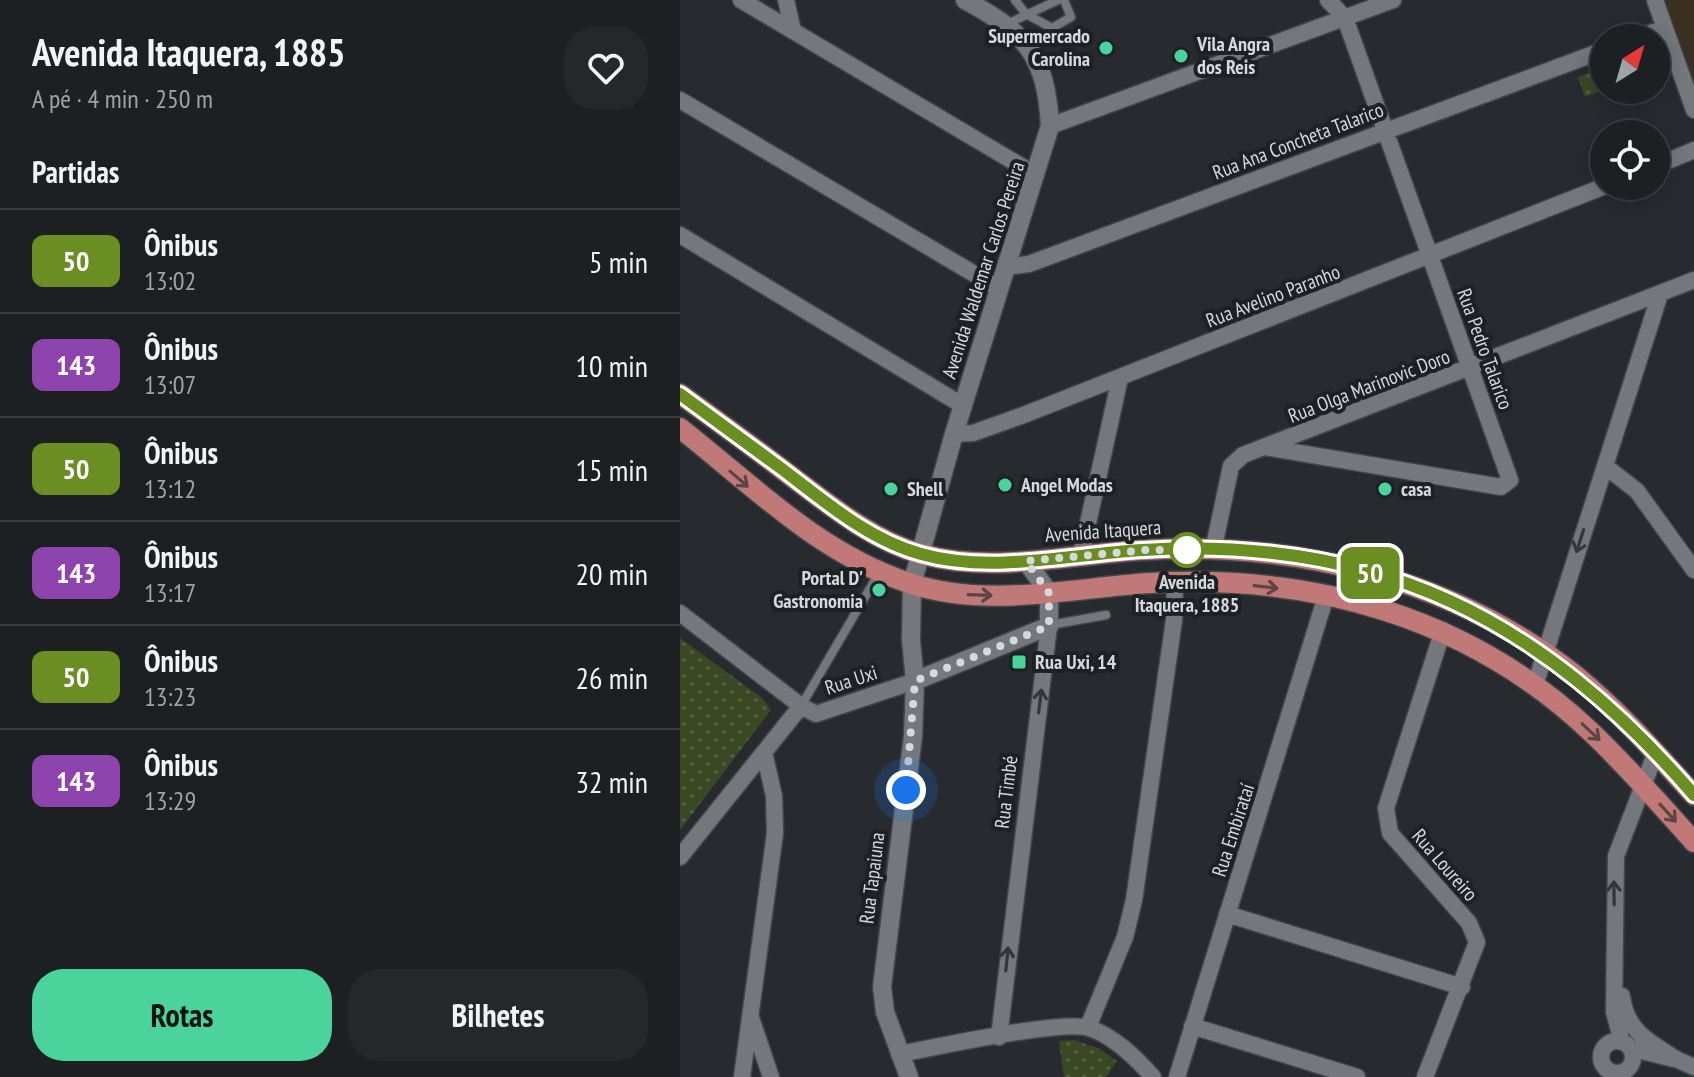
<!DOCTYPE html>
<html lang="pt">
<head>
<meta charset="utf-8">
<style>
	:root { --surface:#1d2023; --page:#25282b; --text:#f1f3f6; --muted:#a0a3a6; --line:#3b3e41; --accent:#4ad49c }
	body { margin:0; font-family:"PT Sans Narrow",sans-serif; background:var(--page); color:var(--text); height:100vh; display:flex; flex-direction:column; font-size:30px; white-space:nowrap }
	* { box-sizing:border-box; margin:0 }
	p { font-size:26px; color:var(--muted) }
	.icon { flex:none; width:44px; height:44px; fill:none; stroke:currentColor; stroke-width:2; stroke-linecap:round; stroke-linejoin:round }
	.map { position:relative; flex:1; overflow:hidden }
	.sheet { display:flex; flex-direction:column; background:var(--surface); width:680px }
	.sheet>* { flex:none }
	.badge { padding:0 16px; border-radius:12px; font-size:28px; line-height:52px }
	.needle { width:52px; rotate:37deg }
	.tools { position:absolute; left:910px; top:24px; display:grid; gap:16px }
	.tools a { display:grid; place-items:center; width:80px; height:80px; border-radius:50%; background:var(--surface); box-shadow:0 4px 20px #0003,0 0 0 2px var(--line); font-size:40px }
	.you { position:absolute; width:40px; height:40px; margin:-20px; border:6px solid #fff; border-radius:50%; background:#1a73e8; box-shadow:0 0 0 12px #1a73e833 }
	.map>.badge { position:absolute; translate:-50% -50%; box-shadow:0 0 0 4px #fff }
	h2 { padding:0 32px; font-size:30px; line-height:72px }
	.round { display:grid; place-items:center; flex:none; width:84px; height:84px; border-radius:32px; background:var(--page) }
	.overview { display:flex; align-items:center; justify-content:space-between; height:136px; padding:0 32px }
	h1 { font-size:38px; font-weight:700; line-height:60px }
	.primary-button { display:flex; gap:16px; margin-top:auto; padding:16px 32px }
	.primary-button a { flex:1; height:92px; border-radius:32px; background:var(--accent); color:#111; font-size:32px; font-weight:700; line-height:92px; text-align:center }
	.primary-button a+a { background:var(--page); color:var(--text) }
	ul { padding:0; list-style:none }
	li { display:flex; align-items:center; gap:24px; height:104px; padding:0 32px; border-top:2px solid var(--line) }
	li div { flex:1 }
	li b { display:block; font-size:30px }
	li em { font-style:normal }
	li .badge { min-width:88px; font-weight:700; text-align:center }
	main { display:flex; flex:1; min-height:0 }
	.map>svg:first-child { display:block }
	.education { fill:#3b3021 }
	.park { fill:url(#park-dots) }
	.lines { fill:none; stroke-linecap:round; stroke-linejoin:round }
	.service-casing { stroke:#43464a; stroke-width:11 }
	.minor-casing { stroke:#43464a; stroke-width:19 }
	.tertiary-casing { stroke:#43464a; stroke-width:21 }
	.primary-casing { stroke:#43464a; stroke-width:23 }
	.service { stroke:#74787d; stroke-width:8 }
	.minor { stroke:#74787d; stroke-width:16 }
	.tertiary { stroke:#74787d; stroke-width:18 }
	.primary { stroke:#c17978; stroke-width:20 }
	.oneway { stroke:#5f4446 }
	.oneway2 { stroke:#33373b }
	.line-casing { stroke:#fff; stroke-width:18 }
	.line { stroke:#6b8e23; stroke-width:12 }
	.walk { stroke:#d6d9db; stroke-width:8; stroke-dasharray:0 14.4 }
	.poi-dot { fill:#4ad49c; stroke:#1d2125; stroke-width:3 }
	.stop-dot { fill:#fff; stroke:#6b8e23; stroke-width:4 }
	.labels { text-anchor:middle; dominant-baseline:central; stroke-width:8; stroke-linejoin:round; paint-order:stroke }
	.poi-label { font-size:20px; font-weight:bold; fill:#d6d9db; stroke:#1d2125; text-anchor:start }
	.street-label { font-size:20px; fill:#d6d9db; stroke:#1d2125 }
	.stop-label { font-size:20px; font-weight:bold; fill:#d6d9db; stroke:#1d2125 }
</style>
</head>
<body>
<main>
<section class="sheet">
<div class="overview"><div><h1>Avenida Itaquera, 1885</h1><p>A pé · 4 min · 250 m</p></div><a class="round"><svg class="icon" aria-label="heart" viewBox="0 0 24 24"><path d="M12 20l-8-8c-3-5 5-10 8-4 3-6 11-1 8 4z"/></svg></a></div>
<h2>Partidas</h2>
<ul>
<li><span class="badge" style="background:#6b8e23;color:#fff">50</span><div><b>Ônibus</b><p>13:02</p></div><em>5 min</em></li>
<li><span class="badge" style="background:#8e44ad;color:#fff">143</span><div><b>Ônibus</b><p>13:07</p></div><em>10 min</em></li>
<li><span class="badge" style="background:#6b8e23;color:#fff">50</span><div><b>Ônibus</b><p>13:12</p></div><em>15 min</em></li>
<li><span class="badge" style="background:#8e44ad;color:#fff">143</span><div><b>Ônibus</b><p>13:17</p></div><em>20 min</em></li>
<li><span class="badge" style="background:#6b8e23;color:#fff">50</span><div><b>Ônibus</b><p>13:23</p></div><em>26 min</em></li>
<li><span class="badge" style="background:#8e44ad;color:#fff">143</span><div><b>Ônibus</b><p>13:29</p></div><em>32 min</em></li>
</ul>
<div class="primary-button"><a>Rotas</a><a>Bilhetes</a></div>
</section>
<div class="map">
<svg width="1014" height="1077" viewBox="0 0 1014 1077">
	<defs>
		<pattern id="park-dots" width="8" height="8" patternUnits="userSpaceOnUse" patternTransform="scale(2)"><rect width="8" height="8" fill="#3a4824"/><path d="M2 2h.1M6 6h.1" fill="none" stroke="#566243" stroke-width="1.8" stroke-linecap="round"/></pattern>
	</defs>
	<rect width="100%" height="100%" fill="#272b2f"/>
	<path class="education" d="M 986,0 L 1014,0 L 1014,81 Z"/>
	<path class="park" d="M 924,67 L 924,90 L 905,97 L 898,77 Z
		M 0,638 L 82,698 L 91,710 L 0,830 Z
		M 394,1040 L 420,1049 L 437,1061 L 426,1077 L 384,1077 L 379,1041 Z"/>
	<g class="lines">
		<defs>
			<path id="service" d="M 335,0 L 346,14 L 372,28 L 391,17 L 384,0
				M 327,24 L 378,0
				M 370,625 L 426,615
				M 121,706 L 199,573"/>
			<path id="minor" d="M 61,0 L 356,175
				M 106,0 L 113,31
				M 975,0 L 1014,110
				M 956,38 L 985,28
				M 0,100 L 318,288
				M 370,126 L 713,0
				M 976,166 L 1014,150
				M 0,235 L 282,405
				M 325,267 L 349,264 L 924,50
				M 274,434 L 293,433 L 341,416 L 925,186
				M 585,447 L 821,487 L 830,480 L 665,18 L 648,0
				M 925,466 L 957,491 L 1014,570
				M 533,551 L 551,466 L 563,455 L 1014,280
				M 401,555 L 440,378
				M 0,613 L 121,706 L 136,714 L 235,681
				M 855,685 L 980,294
				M 0,857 L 121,706
				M 547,914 L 782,987
				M 942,996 C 946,1032 971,1043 998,1060
				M 71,1018 L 91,1077
				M 512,1026 L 677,1077
				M 408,1027 L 445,937 L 454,900 L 494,620 L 495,582
				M 319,1037 L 369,626
				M921 1057a16 16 0 1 1 32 0a16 16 0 1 1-32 0Z
				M 942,1042 L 934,1012 L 936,856 L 976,752
				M 950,1048 L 998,1060 L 1014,1067
				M 219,1054 C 253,1048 383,1019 409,1028 C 434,1036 456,1058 473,1077
				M 62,1077 L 95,833 L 94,796 L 84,752
				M 497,1077 L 646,596
				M 745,1077 L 797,942 L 789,923 L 710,833 L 706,808 L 763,630"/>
			<path id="tertiary" d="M 235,681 L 369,626 L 369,593 L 346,561
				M 229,1077 L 205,1012 L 202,987 L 233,736 L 235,681 L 231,640 L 232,584 L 274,434 L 370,126 C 366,55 346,33 285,0"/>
			<path id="primary" d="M 0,394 C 36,420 72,446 107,473 C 147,503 191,540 241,554 C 313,574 391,554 463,550 C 616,541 774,579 895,675 C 939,711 976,753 1014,795
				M 0,428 C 75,487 137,552 229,583 C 307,609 390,588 470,583 C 634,574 789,617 910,731 C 947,766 980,804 1014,842"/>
		</defs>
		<use href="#service" class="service-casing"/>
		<use href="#minor" class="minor-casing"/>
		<use href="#tertiary" class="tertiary-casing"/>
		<use href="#primary" class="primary-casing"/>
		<use href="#service" class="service"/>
		<use href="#minor" class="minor"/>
		<use href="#tertiary" class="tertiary"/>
		<use href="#primary" class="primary"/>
	</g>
	<defs><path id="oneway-shaft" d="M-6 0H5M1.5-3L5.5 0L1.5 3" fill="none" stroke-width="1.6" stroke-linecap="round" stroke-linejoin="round" transform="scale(2)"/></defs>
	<g class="oneway">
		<use href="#oneway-shaft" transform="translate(59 479) rotate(41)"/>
		<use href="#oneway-shaft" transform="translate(586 587) rotate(7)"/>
		<use href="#oneway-shaft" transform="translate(300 595) rotate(2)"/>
		<use href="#oneway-shaft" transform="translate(911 732) rotate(43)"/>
		<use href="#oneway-shaft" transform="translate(988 813) rotate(48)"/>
	</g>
	<g class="oneway2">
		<use href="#oneway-shaft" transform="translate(900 541) rotate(108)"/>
		<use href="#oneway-shaft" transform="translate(360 701) rotate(-83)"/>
		<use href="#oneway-shaft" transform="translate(934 893) rotate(-91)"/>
		<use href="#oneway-shaft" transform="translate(327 959) rotate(-84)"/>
	</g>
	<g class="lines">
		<defs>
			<path id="line" d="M 0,394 C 34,419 68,444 102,469 C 144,501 189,540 241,554 C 312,574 391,554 463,550 C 700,536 862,619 1014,795"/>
		</defs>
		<use href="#line" class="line-casing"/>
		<use href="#line" class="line"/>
		<path class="walk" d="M 226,790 L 235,681 L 369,626 L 369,593 L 346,561 L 466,550 L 507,550"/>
	</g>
	<g class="poi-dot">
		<circle cx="426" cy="48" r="8"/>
		<circle cx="501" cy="56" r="8"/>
		<circle cx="325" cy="485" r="8"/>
		<circle cx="211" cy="489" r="8"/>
		<circle cx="705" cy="489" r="8"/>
		<circle cx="199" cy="590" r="8"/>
		<rect x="331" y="654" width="16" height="16" rx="4"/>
	</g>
	<circle class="stop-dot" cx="507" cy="550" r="16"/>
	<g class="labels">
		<g class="poi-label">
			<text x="410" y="36" text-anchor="end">Supermercado<tspan x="410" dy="23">Carolina</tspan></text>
			<text x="517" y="44">Vila Angra<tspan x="517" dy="23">dos Reis</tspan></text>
			<text x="341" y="485">Angel Modas</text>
			<text x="227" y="489">Shell</text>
			<text x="721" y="489">casa</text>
			<text x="183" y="578" text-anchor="end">Portal D'<tspan x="183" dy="23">Gastronomia</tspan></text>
			<text x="355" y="662">Rua Uxi, 14</text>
		</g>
		<g class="street-label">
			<text transform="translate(618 141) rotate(-21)">Rua Ana Concheta Talarico</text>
			<text transform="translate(303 270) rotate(-72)">Avenida Waldemar Carlos Pereira</text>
			<text transform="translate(593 296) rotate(-21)">Rua Avelino Paranho</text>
			<text transform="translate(805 349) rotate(70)">Rua Pedro Talarico</text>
			<text transform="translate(689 386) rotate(-21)">Rua Olga Marinovic Doro</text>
			<text transform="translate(423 531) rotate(-4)">Avenida Itaquera</text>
			<text transform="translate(171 680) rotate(-18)">Rua Uxi</text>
			<text transform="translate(326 792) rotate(-83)">Rua Timbé</text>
			<text transform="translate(553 830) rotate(-72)">Rua Embirataí</text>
			<text transform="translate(765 865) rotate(49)">Rua Loureiro</text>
			<text transform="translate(192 878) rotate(-83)">Rua Tapaiuna</text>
		</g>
		<g class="stop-label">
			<text x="507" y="582">Avenida<tspan x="507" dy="23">Itaquera, 1885</tspan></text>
		</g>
	</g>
</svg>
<div class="tools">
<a><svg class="needle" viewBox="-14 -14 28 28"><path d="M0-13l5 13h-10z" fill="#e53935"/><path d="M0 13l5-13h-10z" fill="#a0a3a6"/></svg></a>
<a><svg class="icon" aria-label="locate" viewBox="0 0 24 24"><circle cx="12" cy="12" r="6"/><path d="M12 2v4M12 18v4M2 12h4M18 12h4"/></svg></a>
</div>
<div class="you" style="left:226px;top:790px"></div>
<b class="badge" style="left:690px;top:573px;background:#6b8e23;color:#fff">50</b>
</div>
</main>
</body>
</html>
